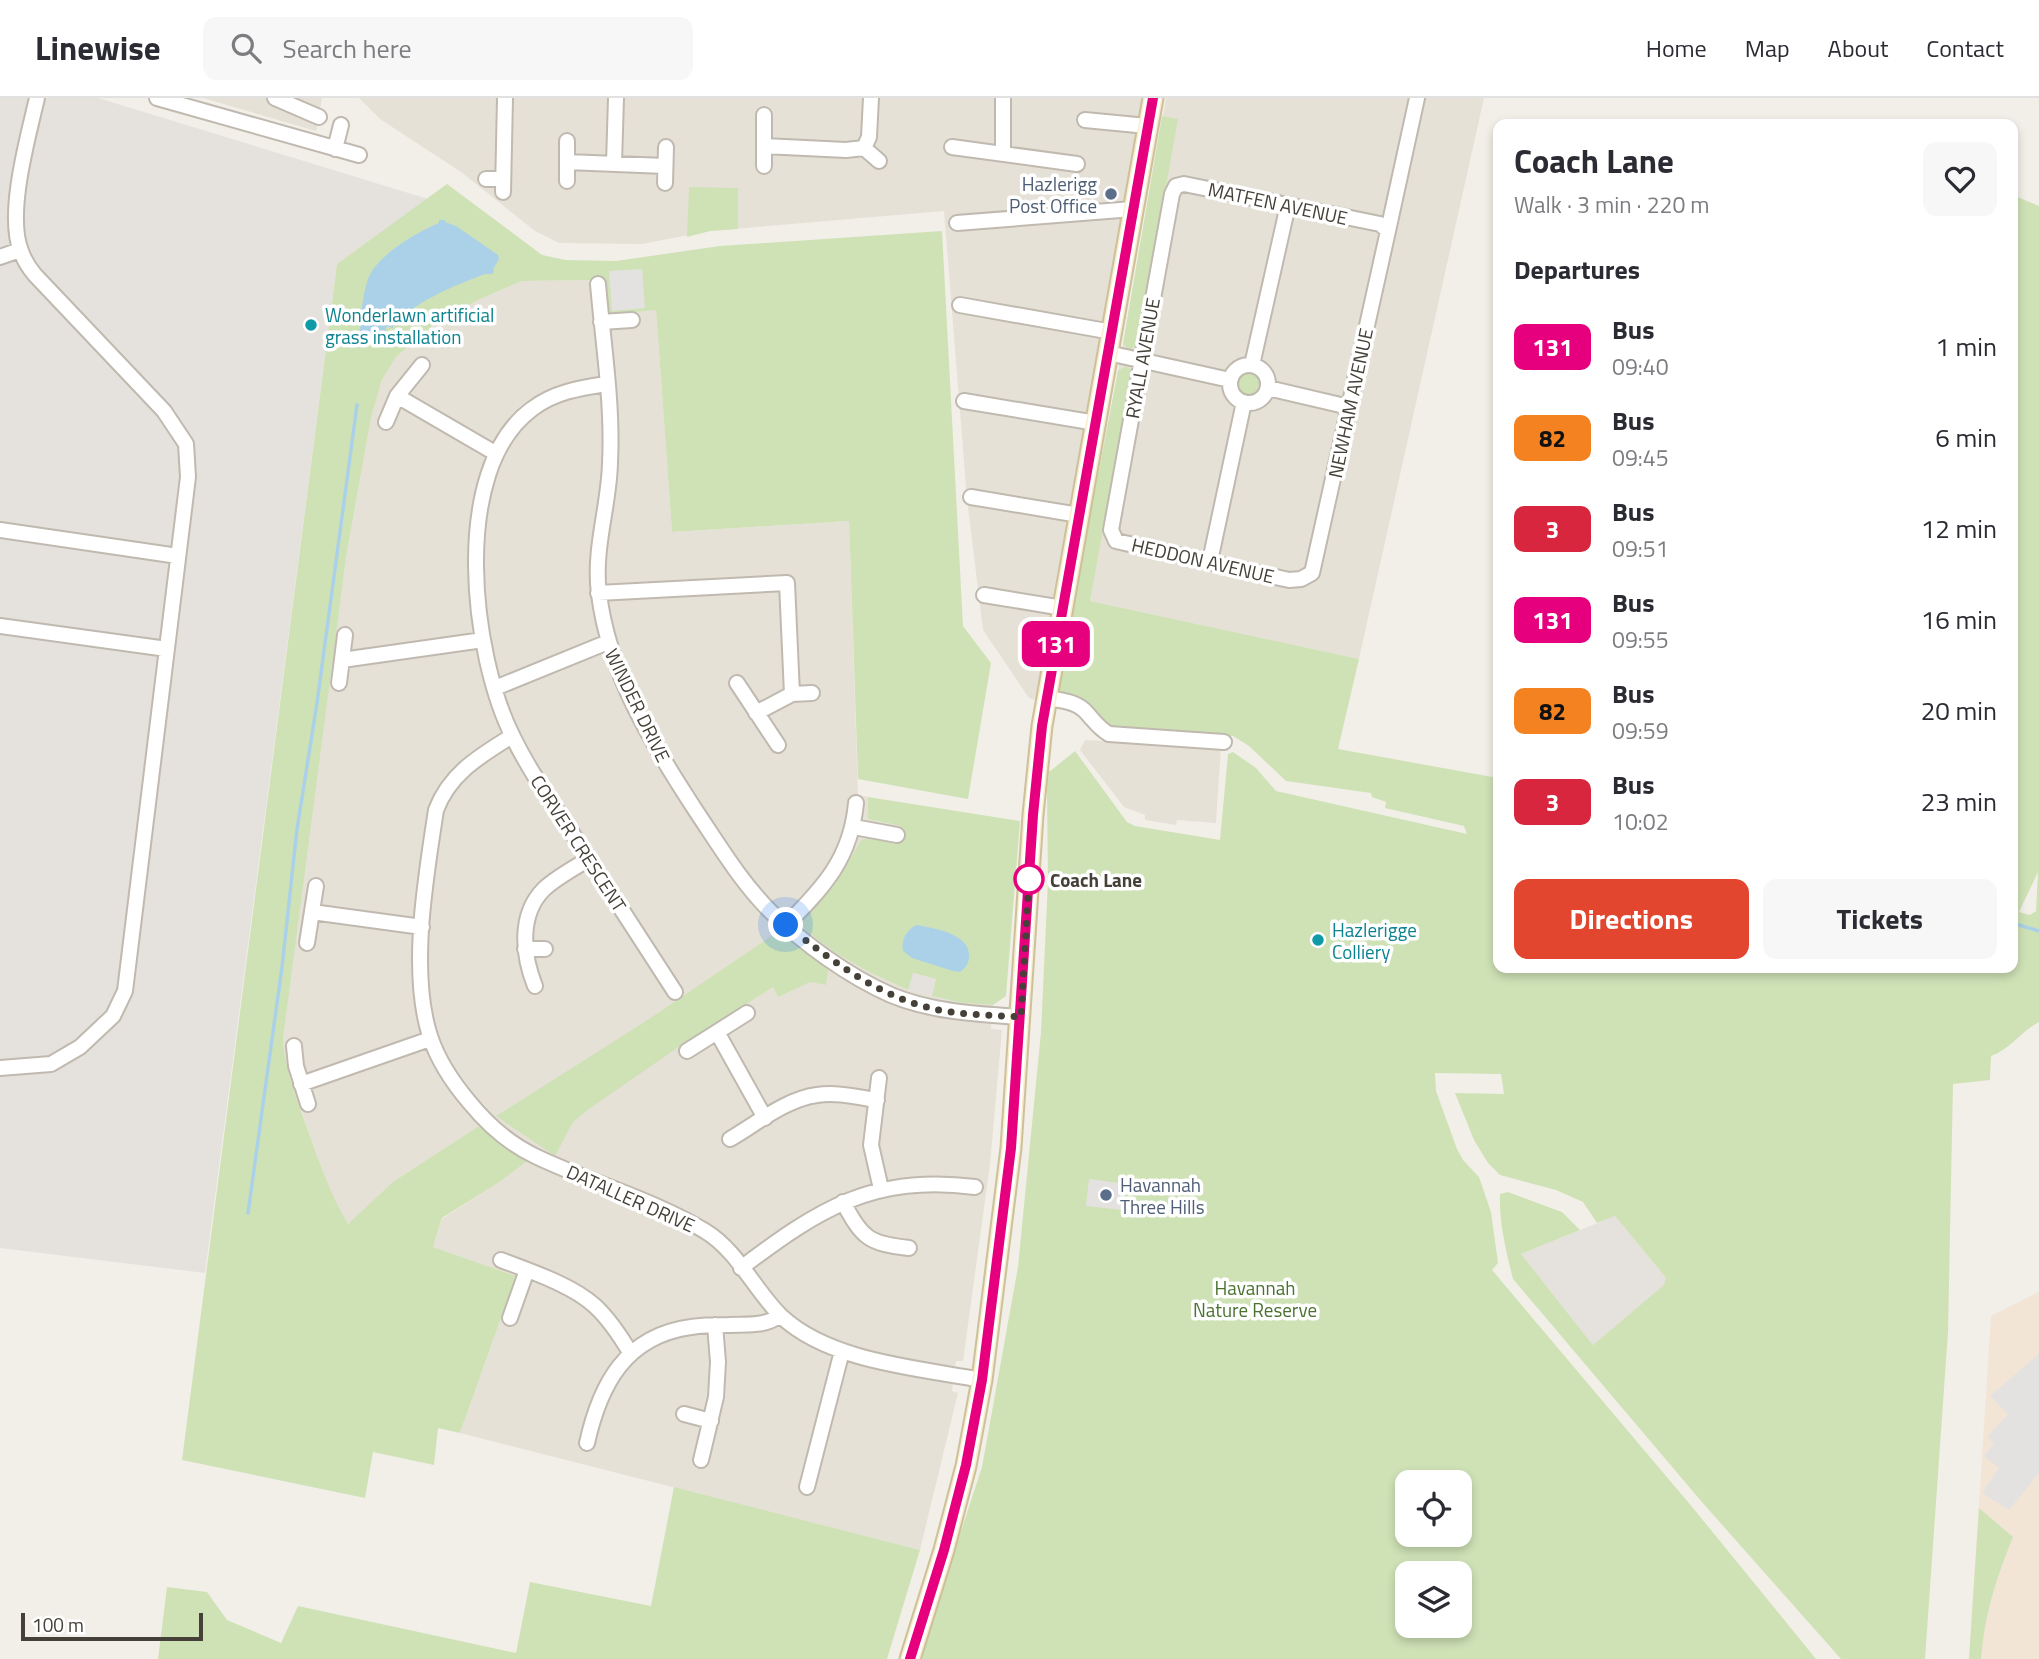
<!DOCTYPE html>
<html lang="en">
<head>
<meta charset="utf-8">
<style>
	:root { --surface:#fff; --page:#f7f7f7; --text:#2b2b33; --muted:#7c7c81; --line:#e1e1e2; --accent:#e3462f }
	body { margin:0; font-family:"Titillium Web",sans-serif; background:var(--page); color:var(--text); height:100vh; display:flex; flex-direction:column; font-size:26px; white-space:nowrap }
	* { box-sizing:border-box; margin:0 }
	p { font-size:23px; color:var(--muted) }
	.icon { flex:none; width:38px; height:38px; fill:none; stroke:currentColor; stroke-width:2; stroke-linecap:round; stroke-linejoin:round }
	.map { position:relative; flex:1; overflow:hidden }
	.side { position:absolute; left:1493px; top:21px; width:525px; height:854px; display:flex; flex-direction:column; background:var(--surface); border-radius:14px; box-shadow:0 4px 10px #0003 }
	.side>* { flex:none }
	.badge { padding:0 14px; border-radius:10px; font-size:24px; line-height:46px }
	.tools { position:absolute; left:1395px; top:1372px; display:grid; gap:14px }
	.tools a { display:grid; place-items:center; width:77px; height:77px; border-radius:14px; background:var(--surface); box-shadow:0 4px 10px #0003; font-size:35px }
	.scale { position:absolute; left:21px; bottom:18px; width:182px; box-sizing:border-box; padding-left:7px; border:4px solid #454038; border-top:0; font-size:19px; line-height:24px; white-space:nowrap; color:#454038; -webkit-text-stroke:5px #fff; paint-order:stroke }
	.you { position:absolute; width:35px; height:35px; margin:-18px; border:5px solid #fff; border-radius:50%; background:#1a73e8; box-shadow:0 0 0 10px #1a73e833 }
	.map>.badge { position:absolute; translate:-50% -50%; box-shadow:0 0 0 4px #fff }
	h2 { padding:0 21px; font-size:26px; line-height:63px }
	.round { display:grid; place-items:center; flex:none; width:74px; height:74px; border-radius:14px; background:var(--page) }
	.summary { display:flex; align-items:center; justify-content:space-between; height:119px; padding:0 21px }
	h1 { font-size:33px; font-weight:700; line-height:52px }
	.cta { display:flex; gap:14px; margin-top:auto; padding:14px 21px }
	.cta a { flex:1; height:80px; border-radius:14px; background:var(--accent); color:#fff; font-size:28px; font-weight:700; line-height:80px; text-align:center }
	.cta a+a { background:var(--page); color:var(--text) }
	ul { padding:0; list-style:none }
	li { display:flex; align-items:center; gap:21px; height:91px; padding:0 21px }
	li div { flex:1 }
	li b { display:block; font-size:26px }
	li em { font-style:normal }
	li .badge { min-width:77px; font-weight:700; text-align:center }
	header { display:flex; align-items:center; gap:42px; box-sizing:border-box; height:98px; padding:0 35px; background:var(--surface); border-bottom:2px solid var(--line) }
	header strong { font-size:33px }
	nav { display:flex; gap:38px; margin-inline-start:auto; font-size:24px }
	.search { width:490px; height:63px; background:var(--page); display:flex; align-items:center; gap:18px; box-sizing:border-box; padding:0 24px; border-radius:14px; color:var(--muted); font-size:26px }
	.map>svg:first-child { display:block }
	.residential { fill:#e6e1d7 }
	.commercial { fill:#f2e5d6 }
	.industrial { fill:#e5e1dd }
	.green { fill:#cfe2b6; fill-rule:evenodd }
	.parking { fill:#e4e2e0 }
	.water { fill:#abd1e8 }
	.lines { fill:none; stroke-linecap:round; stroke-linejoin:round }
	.stream { stroke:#abd1e8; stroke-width:3.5 }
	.street-casing { stroke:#c0b9af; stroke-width:18 }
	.secondary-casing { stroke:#cdc09d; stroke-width:23 }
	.street { stroke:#fff; stroke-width:14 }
	.secondary { stroke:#f9edcc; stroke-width:19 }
	.line-casing { stroke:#fff; stroke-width:16 }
	.line { stroke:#e6007e; stroke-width:10 }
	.walk { stroke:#454038; stroke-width:7; stroke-dasharray:0 12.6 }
	.service-dot { fill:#5c6f8a; stroke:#fff; stroke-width:2.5 }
	.culture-dot { fill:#0f9aa8; stroke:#fff; stroke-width:2.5 }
	.stop-dot { fill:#fff; stroke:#e6007e; stroke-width:3.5 }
	.labels { text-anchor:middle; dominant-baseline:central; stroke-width:7; stroke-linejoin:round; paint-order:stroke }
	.service-label { font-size:19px; fill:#4e5e75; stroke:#fff; text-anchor:end }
	.street-label { font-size:19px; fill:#454038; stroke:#fff }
	.culture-label { font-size:19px; fill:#0d838f; stroke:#fff; text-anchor:start }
	.stop-label { font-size:19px; font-weight:bold; fill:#454038; stroke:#fff; text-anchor:start }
	.park-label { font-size:19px; fill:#4b7131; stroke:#fff }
</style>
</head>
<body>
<header>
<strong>Linewise</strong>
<div class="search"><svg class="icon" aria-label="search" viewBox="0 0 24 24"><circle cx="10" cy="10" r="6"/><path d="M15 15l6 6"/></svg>Search here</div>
<nav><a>Home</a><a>Map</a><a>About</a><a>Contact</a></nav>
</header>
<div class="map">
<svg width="2039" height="1561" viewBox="0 0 2039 1561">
	<rect width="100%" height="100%" fill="#f2efe8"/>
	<path class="residential" d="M 203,0 L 322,0 L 316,33 Z
		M 359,0 L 1151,0 L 1042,604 L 1029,600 L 983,532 L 967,401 L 944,113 L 710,133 L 642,146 L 559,145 L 535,133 L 461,74 L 380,21 Z
		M 1166,0 L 1484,0 L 1359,561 L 1075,500 L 1123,246 Z
		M 603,182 L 656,212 L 672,434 L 849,423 L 858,697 L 868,699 L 868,721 L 901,728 L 897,746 L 868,740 L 850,758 L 834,788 L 801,822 L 871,875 L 908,892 L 963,905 L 993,907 L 991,931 L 1002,932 L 990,1066 L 963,1263 L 956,1263 L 952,1293 L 958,1295 L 920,1452 L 460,1335 L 516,1178 L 433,1149 L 442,1121 L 498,1085 L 529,1061 L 505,1049 L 479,1028 L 348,1126 L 332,1100 L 286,970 L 283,941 L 318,658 L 346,460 L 371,320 L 382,282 L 396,259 L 433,227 L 480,201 L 522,183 Z
		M 1085,642 L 1221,649 L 1216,725 L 1177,722 L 1176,727 L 1145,722 L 1145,717 L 1124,709 L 1080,652 Z"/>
	<path class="commercial" d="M 2039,1194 L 2039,1561 L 1969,1561 L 1991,1218 Z"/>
	<path class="industrial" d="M 0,0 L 98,0 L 428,101 L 337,166 L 205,1175 L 0,1150 Z
		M 912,875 L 936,881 L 932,898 L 908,892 Z
		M 1615,1118 L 1666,1180 L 1665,1187 L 1593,1247 L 1521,1156 Z"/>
	<path class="green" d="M 1162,18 L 1178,21 L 1138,247 L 1129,252 L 1123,246 Z
		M 447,86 L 542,157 L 566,162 L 616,163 L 720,148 L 942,133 L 963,528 L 991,565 L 968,701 L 858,681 L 849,423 L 672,434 L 656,212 L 611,216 L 607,212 L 602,182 L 522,183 L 480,201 L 433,227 L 396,259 L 382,282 L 371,320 L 346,460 L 283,941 C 285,974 298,1004 309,1035 C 320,1067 331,1097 348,1126 L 393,1084 L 479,1028 L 505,1049 L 530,1061 L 498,1085 L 442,1120 L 433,1149 L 516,1178 L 460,1335 L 438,1330 L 434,1367 L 373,1354 L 365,1400 L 182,1362 L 337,166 Z
		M 689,89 L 738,90 L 738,131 L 710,133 L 687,139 Z
		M 2013,97 L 2039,108 L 2039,924 C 2021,933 2010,952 1991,958 L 1990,982 L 1953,986 L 1948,1234 L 1925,1561 L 1841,1561 L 1701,1403 L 1513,1181 C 1506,1153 1499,1125 1500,1096 L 1508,1094 L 1562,1114 L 1580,1132 L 1521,1156 L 1593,1247 L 1664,1187 L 1666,1180 L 1615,1118 L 1597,1125 L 1583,1104 L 1556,1092 L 1500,1077 L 1488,1065 L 1474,1042 L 1455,995 L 1504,996 L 1501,976 L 1435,975 L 1436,993 L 1457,1051 L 1463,1062 L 1479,1079 L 1491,1114 L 1498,1165 L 1492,1172 L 1693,1410 L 1816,1561 L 919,1561 L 982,1369 L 1018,1169 L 1041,934 L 1048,783 L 1047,693 L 1049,674 L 1075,653 L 1127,724 L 1135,728 L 1220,742 L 1228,656 L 1233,654 L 1256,670 L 1276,693 L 1467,736 L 1464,728 L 1385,710 L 1386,704 L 1372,699 L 1371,695 L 1286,683 L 1249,648 L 1233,638 L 1107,628 C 1092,612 1079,600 1057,592 L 1118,273 L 1126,268 L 1132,273 L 1090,503 L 1359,561 L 1338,651 L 1498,680 L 1498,870 L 2012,870 ZM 2038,774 L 2036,813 L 2030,817 L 2019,814 ZM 1407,1384 L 1460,1384 L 1460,1437 L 1407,1437 ZM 1407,1475 L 1460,1475 L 1460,1528 L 1407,1528 Z
		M1235 285a12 12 0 1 1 24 0a12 12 0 1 1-24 0Z
		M 868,699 L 1020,723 L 1006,898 L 993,907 L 963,905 L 932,898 L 936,881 L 913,875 L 908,892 L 871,875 L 836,855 L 805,832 L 801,822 L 834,788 L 861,742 L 868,740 L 897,746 L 900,728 L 868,721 Z
		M 779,833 L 828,872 L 826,887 L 810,884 L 778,899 L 773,889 L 683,946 L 589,1011 L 573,1024 L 555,1058 L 496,1018 L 646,923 Z
		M 674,1389 L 920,1452 L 887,1561 L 158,1561 L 167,1489 L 207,1494 L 227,1522 L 281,1545 L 298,1508 L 516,1555 L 530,1484 L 651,1508 Z
		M 1979,1410 L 2013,1439 C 1996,1481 1985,1515 1981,1561 L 1969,1561 Z"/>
	<path class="parking" d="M 642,171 L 645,210 L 612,213 L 609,173 Z
		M 1089,1081 L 1126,1086 L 1123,1112 L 1086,1108 Z
		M 2039,1256 L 2039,1375 L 2009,1412 L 1982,1395 L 1999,1370 L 1984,1358 L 1994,1345 L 1987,1339 L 2008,1316 L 1990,1298 Z"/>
	<path class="water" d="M 439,122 L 445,122 L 445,124 L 456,128 L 498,157 L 499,161 L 493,171 L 494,173 L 492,176 L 485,176 C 450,189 420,202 393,226 L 393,230 L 387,228 L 383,239 L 378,239 L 378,236 L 365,249 L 361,250 L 359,245 C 361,224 361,201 368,181 C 377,157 417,134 439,125 Z
		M 916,827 C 934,830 972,836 969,860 C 968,867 965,870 960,874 L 953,873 L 912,860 L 903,853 C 901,842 906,833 916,827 Z"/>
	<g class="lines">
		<path class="stream" d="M 2012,825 L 2039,833
			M 248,1115 L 282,869 L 297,731 L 317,605 L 357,307"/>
		<defs>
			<path id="street" d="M 157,0 L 359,57
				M 275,0 L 319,19
				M 1003,0 L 1003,56
				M 1085,22 L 1147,28
				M 764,48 L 846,52 L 864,50 L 869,39 L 871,0
				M 952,49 L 1077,66
				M 864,50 L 879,63
				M 335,51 L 341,27
				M 567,64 L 665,68
				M 614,66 L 616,0
				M 764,68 L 764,17
				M 486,81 L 503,81
				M 567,83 L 567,43
				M 665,85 L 666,49
				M 1184,86 L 1380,126 L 1388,133 L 1312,475 L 1301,481 L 1289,482 L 1116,443 L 1111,432 L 1172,96 L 1176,88 Z
				M 503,94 L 505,0
				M 957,125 L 1133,111
				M 1388,133 L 1417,0
				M 0,159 L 20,152
				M 598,186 C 603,245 613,306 610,365 C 609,409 593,451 599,496 C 609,577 654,649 698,716 C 720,749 742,785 770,813 C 804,846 848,878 891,897 C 932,914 977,916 1021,919
				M 960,207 L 1112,234
				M 601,224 L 632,222
				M 1108,255 L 1230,282
				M 1252,267 L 1288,107
				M1230 286a19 19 0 1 1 38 0a19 19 0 1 1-38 0Z
				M 606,286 C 580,290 554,294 532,311 C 449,372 472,558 513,639 C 530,674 553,706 574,738 C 608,790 641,842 675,894
				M 1268,290 L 1349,309
				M 397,298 L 495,355
				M 964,303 L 1096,325
				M 386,324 L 397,298 L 422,267
				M 971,399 L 1079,417
				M 0,432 L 178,458
				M 1210,463 L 1244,304
				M 598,495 L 787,485 L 792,596
				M 984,497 L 1063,510
				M 0,528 L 167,551
				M 342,562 L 483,542
				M 339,585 L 345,537
				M 737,585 L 778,647
				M 495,590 L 608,544
				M 1046,600 C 1059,602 1074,603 1084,612 C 1093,621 1098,630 1109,636 L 1224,644
				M 756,615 L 792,596 L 812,595
				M 512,638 C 480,658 450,675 436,712 C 426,778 409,873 430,938 C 438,963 453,985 470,1005 C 488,1027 510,1046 535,1058 C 591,1085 652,1101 705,1133 C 738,1153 755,1193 782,1219 C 831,1264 919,1270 982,1282
				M 854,729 L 897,737
				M 312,814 L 422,829
				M 786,827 C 824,789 851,760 856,705
				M 307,845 L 316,788
				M 525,851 L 545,851
				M 535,888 C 523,858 518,817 544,791 C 557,779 574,770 589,761
				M 717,934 L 765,1020
				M 294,948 L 296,968 L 308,1006
				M 687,953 L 747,915
				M 0,970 L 51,966 L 80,949 L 113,918 L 125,893 L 188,379 L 186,346 L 164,313 L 35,177 C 29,170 24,162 21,153 C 6,116 28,39 37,0
				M 879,980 L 871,1047 L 881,1091
				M 301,986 L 430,941
				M 730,1041 C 756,1026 786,1001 817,997 C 837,994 857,999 877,1002
				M 843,1104 C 863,1141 868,1145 909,1150
				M 501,1162 C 530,1173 572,1187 595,1208 C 610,1222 621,1239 631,1256
				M 741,1170 C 819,1111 873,1076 975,1089
				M 510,1220 L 527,1172
				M 684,1316 L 711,1323
				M 587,1345 C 600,1287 625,1238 691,1229 C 703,1227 716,1227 728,1227 C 746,1226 766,1229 780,1217
				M 701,1362 L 716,1299 L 718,1264 L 715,1227
				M 807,1389 L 842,1253"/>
			<path id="secondary" d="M 910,1561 L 944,1452 L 966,1368 L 982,1282 L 1011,1050 L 1033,717 L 1042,628 L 1153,0"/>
		</defs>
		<use href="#street" class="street-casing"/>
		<use href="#secondary" class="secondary-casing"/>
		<use href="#street" class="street"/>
		<use href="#secondary" class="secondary"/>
	</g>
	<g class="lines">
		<defs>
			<path id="line" d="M 910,1561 L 944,1452 L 966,1367 L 982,1282 L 1011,1050 L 1033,717 L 1042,628 L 1153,0"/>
		</defs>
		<use href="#line" class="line-casing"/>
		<use href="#line" class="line"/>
		<path class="walk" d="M 786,827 C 830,861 874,896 930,910 C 958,917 992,917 1021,919 L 1029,781"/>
	</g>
	<g class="service-dot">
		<circle cx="1111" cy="96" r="7"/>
		<circle cx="1106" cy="1097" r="7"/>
	</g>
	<g class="culture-dot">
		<circle cx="311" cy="227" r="7"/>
		<circle cx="1318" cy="842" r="7"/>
	</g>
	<circle class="stop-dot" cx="1029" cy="781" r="14"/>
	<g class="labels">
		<g class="service-label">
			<text x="1097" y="85">Hazlerigg<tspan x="1097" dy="22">Post Office</tspan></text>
			<text x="1120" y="1086" text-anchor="start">Havannah<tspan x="1120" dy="22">Three Hills</tspan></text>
		</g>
		<g class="street-label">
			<text transform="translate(1278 105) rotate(12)">MATFEN AVENUE</text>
			<text transform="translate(1142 260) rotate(-80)">RYALL AVENUE</text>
			<text transform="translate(1350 305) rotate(-78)">NEWHAM AVENUE</text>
			<text transform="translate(1203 462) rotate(13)">HEDDON AVENUE</text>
			<text transform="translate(638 607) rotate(64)">WINDER DRIVE</text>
			<text transform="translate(579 745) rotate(57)">CORVER CRESCENT</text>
			<text transform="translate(631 1100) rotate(24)">DATALLER DRIVE</text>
		</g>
		<g class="culture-label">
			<text x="325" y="216">Wonderlawn artificial<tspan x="325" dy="22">grass installation</tspan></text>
			<text x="1332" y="831">Hazlerigge<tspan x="1332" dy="22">Colliery</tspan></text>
		</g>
		<g class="stop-label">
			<text x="1050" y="781">Coach Lane</text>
		</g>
		<g class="park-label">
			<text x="1255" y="1189">Havannah<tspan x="1255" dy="22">Nature Reserve</tspan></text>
		</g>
	</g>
</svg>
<div class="tools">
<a><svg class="icon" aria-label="locate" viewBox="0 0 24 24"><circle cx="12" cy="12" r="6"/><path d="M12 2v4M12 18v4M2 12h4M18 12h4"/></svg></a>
<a><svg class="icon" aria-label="layers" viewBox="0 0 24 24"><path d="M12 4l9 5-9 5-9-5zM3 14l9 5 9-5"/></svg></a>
</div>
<div class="scale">100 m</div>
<div class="you" style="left:786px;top:827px"></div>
<b class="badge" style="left:1056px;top:546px;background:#e6007e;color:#fff">131</b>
<section class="side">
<div class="summary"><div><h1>Coach Lane</h1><p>Walk · 3 min · 220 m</p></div><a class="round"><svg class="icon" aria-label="heart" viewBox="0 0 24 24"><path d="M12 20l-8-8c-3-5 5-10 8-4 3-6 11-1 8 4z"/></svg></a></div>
<h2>Departures</h2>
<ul>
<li><span class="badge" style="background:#e6007e;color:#fff">131</span><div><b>Bus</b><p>09:40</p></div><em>1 min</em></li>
<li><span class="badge" style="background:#f58220;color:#111">82</span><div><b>Bus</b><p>09:45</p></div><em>6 min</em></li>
<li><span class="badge" style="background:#d7263d;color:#fff">3</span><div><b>Bus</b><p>09:51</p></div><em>12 min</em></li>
<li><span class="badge" style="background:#e6007e;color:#fff">131</span><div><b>Bus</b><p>09:55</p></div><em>16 min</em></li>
<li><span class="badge" style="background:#f58220;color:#111">82</span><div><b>Bus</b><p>09:59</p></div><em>20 min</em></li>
<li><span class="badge" style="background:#d7263d;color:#fff">3</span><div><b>Bus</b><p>10:02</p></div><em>23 min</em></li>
</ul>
<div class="cta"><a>Directions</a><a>Tickets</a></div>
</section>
</div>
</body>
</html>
